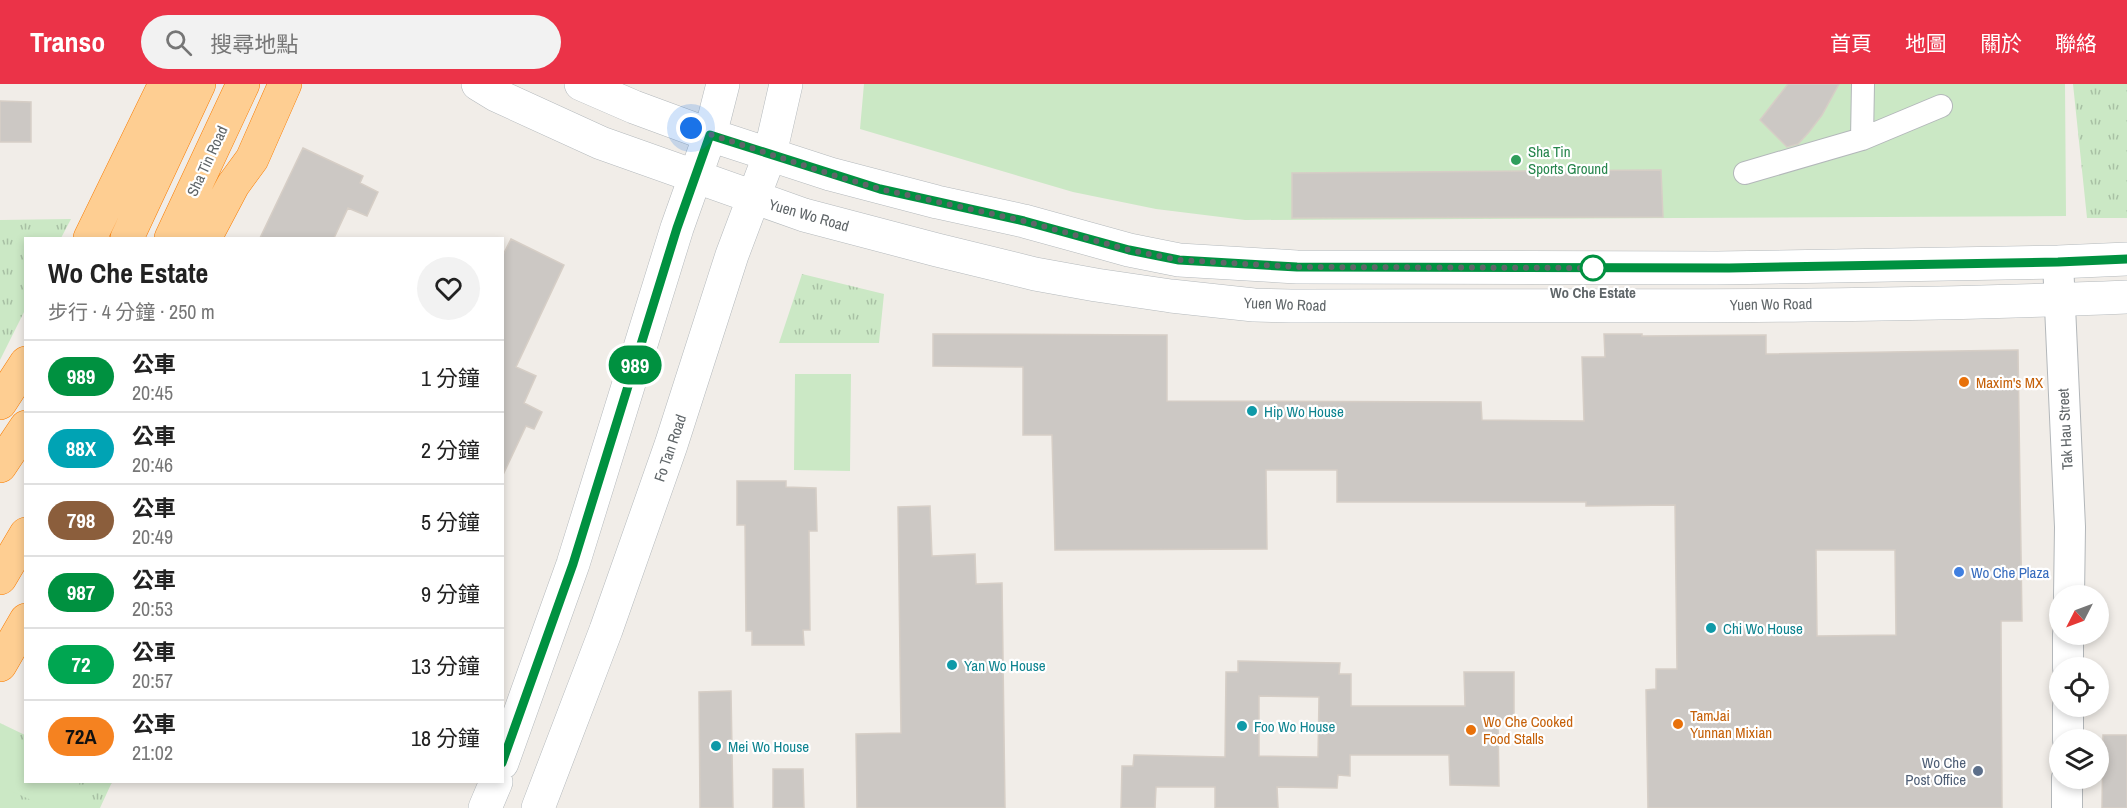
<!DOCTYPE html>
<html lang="zh-TW">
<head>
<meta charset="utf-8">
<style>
	:root { --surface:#fff; --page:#f2f2f2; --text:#222; --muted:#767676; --line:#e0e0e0; --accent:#eb3348 }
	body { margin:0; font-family:"Archivo Narrow","Noto Sans TC",sans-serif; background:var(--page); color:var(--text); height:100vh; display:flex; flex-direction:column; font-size:22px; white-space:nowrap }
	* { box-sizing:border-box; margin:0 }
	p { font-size:20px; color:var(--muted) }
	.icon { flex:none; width:33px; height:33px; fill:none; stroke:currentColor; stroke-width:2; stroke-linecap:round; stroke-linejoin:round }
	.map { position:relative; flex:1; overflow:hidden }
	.details { position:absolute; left:24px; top:153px; width:480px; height:546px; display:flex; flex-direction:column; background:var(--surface); border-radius:0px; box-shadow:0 3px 9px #0003 }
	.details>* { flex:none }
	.badge { padding:0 12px; border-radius:20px; font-size:21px; line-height:39px }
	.needle { width:39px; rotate:228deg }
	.buttons { position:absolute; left:2049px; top:501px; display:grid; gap:12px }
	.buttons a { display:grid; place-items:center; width:60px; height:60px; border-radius:50%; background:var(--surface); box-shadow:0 3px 9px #0003; font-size:30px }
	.you { position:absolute; width:30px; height:30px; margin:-15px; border:4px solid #fff; border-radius:50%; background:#1a73e8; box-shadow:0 0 0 9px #1a73e833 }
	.map>.badge { position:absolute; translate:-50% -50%; box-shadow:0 0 0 3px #fff }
	.round { display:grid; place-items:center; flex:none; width:63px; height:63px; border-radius:32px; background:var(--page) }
	.headline { display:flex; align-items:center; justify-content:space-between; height:102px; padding:0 24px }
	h1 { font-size:28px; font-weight:800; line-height:45px }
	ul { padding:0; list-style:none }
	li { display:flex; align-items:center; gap:18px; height:72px; padding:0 24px; border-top:2px solid var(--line) }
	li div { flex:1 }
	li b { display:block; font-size:22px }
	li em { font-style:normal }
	li .badge { min-width:66px; font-weight:700; text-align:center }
	header { display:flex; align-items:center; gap:36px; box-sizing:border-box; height:84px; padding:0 30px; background:var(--accent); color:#fff }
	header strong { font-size:28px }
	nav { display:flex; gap:33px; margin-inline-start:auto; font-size:21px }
	.search { width:420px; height:54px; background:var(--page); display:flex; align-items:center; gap:15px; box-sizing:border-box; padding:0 21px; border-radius:33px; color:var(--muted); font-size:22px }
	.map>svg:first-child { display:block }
	.grass { fill:url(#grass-tufts) }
	.pitch { fill:#cbe8c5 }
	.building { fill:#ccc8c4; stroke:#d6cec6; stroke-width:1.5; fill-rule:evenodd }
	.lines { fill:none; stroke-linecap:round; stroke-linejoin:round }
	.pedestrian-casing { stroke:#b3b7ba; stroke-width:24 }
	.minor-casing { stroke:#b3b7ba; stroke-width:32 }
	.secondary-casing { stroke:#b4b9bc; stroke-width:34 }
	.motorway-casing { stroke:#f97c00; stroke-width:34 }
	.pedestrian { stroke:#fff; stroke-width:22 }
	.minor { stroke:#fff; stroke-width:30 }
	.secondary { stroke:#fff; stroke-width:33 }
	.motorway { stroke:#fece92; stroke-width:33 }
	.line-casing { stroke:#fff; stroke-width:14 }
	.line { stroke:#009140; stroke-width:9 }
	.walk { stroke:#5f6568; stroke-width:6; stroke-dasharray:0 10.8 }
	.leisure-dot { fill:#2e9e5b; stroke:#fff; stroke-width:2 }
	.stop-dot { fill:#fff; stroke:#009140; stroke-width:3 }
	.food-dot { fill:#e8710a; stroke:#fff; stroke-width:2 }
	.culture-dot { fill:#0f9aa8; stroke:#fff; stroke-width:2 }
	.shop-dot { fill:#3f7fe0; stroke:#fff; stroke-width:2 }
	.service-dot { fill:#5c6f8a; stroke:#fff; stroke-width:2 }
	.labels { text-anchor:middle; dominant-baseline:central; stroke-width:4.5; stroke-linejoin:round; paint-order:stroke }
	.leisure-label { font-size:15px; fill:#27864d; stroke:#fff; text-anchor:start }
	.street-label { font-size:15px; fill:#5f6568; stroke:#fff }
	.stop-label { font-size:15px; font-weight:bold; fill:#5f6568; stroke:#fff }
	.food-label { font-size:15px; fill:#c56008; stroke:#fff; text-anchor:start }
	.culture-label { font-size:15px; fill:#0d838f; stroke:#fff; text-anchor:start }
	.shop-label { font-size:15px; fill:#366cbe; stroke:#fff; text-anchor:start }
	.service-label { font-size:15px; fill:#4e5e75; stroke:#fff; text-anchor:end }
</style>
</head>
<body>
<header>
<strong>Transo</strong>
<div class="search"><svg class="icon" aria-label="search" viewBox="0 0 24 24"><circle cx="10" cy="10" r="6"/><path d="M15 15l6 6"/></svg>搜尋地點</div>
<nav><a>首頁</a><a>地圖</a><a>關於</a><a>聯絡</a></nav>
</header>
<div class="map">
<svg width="2127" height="724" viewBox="0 0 2127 724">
	<defs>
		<pattern id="grass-tufts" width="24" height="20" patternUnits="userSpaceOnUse" patternTransform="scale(1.5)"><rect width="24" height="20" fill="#cbe8c5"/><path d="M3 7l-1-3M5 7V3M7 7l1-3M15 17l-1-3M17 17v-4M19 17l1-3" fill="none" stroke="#a8c0a4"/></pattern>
	</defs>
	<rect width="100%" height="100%" fill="#f1ede8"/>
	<path class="grass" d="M 2073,0 L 2127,0 L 2127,134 L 2087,134 Z
		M 71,135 L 61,154 L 26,154 L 25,226 L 0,276 L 0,136 Z
		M 802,190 L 884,210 L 879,259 L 779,259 Z
		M 0,639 L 25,651 L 26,698 L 112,698 L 100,724 L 0,724 Z"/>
	<path class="pitch" d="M 864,0 L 2065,0 L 2066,132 L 1245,136 L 1156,125 L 1073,108 L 860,45 Z
		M 795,290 L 851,290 L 850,387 L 794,386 Z
		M 3,659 L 25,670 L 26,698 L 80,698 L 69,724 L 49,724 L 0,702 L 0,665 Z"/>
	<path class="building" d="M 1788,0 L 1839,0 L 1822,31 L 1809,48 L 1798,60 L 1787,63 L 1760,36 Z
		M 0,17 L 31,18 L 31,58 L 0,58 Z
		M 303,64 L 363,92 L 360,99 L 378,108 L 367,132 L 348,124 L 334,154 L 260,154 Z
		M 1661,86 L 1663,133 L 1292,134 L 1292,89 Z
		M 511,155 L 564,181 L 516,283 L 536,292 L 524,319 L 542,328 L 534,345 L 526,342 L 502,393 L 502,173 Z
		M 933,250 L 1167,251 L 1167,317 L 1481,318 L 1482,336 L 1584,337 L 1582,273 L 1605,273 L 1604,250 L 1642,250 L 1642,252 L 1766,251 L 1766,270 L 2018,266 L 2022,537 L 2001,537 L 2002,724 L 1648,724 L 1646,606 L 1656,605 L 1656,585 L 1677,585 L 1675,421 L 1586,422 L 1586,418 L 1337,418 L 1337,386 L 1266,386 L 1267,465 L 1055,466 L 1052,351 L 1023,351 L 1023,283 L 933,282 ZM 1816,466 L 1895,466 L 1896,551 L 1817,552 Z
		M 737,397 L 786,397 L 786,403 L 816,404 L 817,447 L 809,447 L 810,546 L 803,546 L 804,561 L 752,561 L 752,547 L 746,547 L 745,441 L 737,441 Z
		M 930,422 L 932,472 L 975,470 L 976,500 L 1002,499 L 1005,724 L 857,724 L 856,650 L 901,649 L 898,423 Z
		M 1238,577 L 1340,579 L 1339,590 L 1351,590 L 1351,622 L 1465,622 L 1464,588 L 1514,588 L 1514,637 L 1498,637 L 1499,702 L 1450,701 L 1449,671 L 1350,671 L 1350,692 L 1338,691 L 1337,704 L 1277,703 L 1278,724 L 1215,724 L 1215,703 L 1156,703 L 1155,724 L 1121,724 L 1122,682 L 1133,682 L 1134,671 L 1225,673 L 1226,588 L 1238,588 ZM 1259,612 L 1319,613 L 1318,673 L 1259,672 Z
		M 731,607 L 733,724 L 700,724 L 699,608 Z
		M 2103,651 L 2127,651 L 2127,724 L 2102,724 Z
		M 773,685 L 803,685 L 804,724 L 773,724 Z"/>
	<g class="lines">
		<defs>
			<path id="pedestrian" d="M 1862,55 L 1863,0
				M 1745,89 L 1862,55 L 1941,22"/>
			<path id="minor" d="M 2058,178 L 2070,443 L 2069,512
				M 2068,584 L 2068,550
				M 2068,656 L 2068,622
				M 2067,724 L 2067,694"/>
			<path id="secondary" d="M 478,0 L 496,11 L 601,59 L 804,131 L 937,166 L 1035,190 L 1096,201 L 1171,212 L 1254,221 L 1291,222 C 1569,221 1849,225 2127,213
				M 581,0 L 634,23 L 710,51 L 830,90 L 937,118 L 1024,137 L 1129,166 L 1179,176 L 1297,183 L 1717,184 L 2058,178 L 2127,175
				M 502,679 L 573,480 L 677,144 L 710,51 L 723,0
				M 485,724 L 496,698
				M 538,724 L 606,546 L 671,361 L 732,171 L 770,70 L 786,0"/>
			<path id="motorway" d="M 90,154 L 165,0
				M 127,154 L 199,0
				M 171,154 L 243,0
				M 205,154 L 233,101 L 252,75 L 285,0
				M 0,319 L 26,279
				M 0,382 L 26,343
				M 0,494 L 26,450
				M 0,581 L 26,536"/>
		</defs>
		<use href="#pedestrian" class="pedestrian-casing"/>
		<use href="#minor" class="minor-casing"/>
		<use href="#secondary" class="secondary-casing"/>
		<use href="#motorway" class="motorway-casing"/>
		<use href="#pedestrian" class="pedestrian"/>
		<use href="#minor" class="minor"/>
		<use href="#secondary" class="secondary"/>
		<use href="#motorway" class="motorway"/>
	</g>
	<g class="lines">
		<defs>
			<path id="line" d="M 502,679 L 573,480 L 677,144 L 710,51 L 880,105 L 1024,137 L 1129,166 L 1179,176 L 1297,183 L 1729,184 L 2058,178 L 2127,175"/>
		</defs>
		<use href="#line" class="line-casing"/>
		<use href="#line" class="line"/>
		<path class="walk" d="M 691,44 L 830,90 L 880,105 L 1024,137 L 1129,166 L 1179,176 L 1297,183 L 1601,184 L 1593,184"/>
	</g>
	<circle class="leisure-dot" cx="1516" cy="76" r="6"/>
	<circle class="stop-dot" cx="1593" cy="184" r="12"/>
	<g class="food-dot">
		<circle cx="1964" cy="298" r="6"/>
		<circle cx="1678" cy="640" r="6"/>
		<circle cx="1471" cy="646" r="6"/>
	</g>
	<g class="culture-dot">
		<circle cx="1252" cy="327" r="6"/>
		<circle cx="1711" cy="544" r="6"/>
		<circle cx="952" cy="581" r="6"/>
		<circle cx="1242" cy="642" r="6"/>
		<circle cx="716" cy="662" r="6"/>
	</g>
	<circle class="shop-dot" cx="1959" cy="488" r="6"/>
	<circle class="service-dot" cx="1978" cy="687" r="6"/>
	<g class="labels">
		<g class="leisure-label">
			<text x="1528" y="67">Sha Tin<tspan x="1528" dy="17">Sports Ground</tspan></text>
		</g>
		<g class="street-label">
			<text transform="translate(207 77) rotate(-65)">Sha Tin Road</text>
			<text transform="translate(809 131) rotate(16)">Yuen Wo Road</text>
			<text transform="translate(1285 220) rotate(2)">Yuen Wo Road</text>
			<text transform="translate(1771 220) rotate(-1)">Yuen Wo Road</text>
			<text transform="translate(2065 345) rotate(-93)">Tak Hau Street</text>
			<text transform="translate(670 364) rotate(-71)">Fo Tan Road</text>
		</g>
		<g class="stop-label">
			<text x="1593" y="208">Wo Che Estate</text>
		</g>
		<g class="food-label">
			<text x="1976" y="298">Maxim's MX</text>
			<text x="1690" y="631">TamJai<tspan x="1690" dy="17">Yunnan Mixian</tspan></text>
			<text x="1483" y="637">Wo Che Cooked<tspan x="1483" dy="17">Food Stalls</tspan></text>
		</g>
		<g class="culture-label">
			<text x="1264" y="327">Hip Wo House</text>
			<text x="1723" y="544">Chi Wo House</text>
			<text x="964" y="581">Yan Wo House</text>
			<text x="1254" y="642">Foo Wo House</text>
			<text x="728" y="662">Mei Wo House</text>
		</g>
		<g class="shop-label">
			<text x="1971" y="488">Wo Che Plaza</text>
		</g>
		<g class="service-label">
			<text x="1966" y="678">Wo Che<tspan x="1966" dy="17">Post Office</tspan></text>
		</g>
	</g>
</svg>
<div class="buttons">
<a><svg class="needle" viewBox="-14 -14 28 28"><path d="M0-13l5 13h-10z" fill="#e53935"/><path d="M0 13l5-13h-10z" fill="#767676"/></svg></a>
<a><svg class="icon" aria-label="locate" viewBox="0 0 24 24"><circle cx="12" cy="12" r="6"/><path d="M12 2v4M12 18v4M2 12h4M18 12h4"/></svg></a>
<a><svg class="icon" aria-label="layers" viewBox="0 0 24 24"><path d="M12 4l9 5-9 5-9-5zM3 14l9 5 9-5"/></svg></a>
</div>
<div class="you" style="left:691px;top:44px"></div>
<b class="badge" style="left:635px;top:281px;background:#009140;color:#fff">989</b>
<section class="details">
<div class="headline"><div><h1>Wo Che Estate</h1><p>步行 · 4 分鐘 · 250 m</p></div><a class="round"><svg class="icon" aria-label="heart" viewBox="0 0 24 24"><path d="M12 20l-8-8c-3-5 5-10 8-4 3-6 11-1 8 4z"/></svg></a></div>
<ul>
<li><span class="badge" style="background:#009140;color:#fff">989</span><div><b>公車</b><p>20:45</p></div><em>1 分鐘</em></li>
<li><span class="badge" style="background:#00a3b4;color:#fff">88X</span><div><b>公車</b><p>20:46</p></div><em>2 分鐘</em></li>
<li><span class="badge" style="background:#8b5e3c;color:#fff">798</span><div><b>公車</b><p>20:49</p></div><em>5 分鐘</em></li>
<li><span class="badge" style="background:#009140;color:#fff">987</span><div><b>公車</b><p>20:53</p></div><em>9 分鐘</em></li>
<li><span class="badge" style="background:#00a651;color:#fff">72</span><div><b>公車</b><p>20:57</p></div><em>13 分鐘</em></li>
<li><span class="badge" style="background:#f58220;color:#111">72A</span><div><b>公車</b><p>21:02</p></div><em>18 分鐘</em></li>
</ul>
</section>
</div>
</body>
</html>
